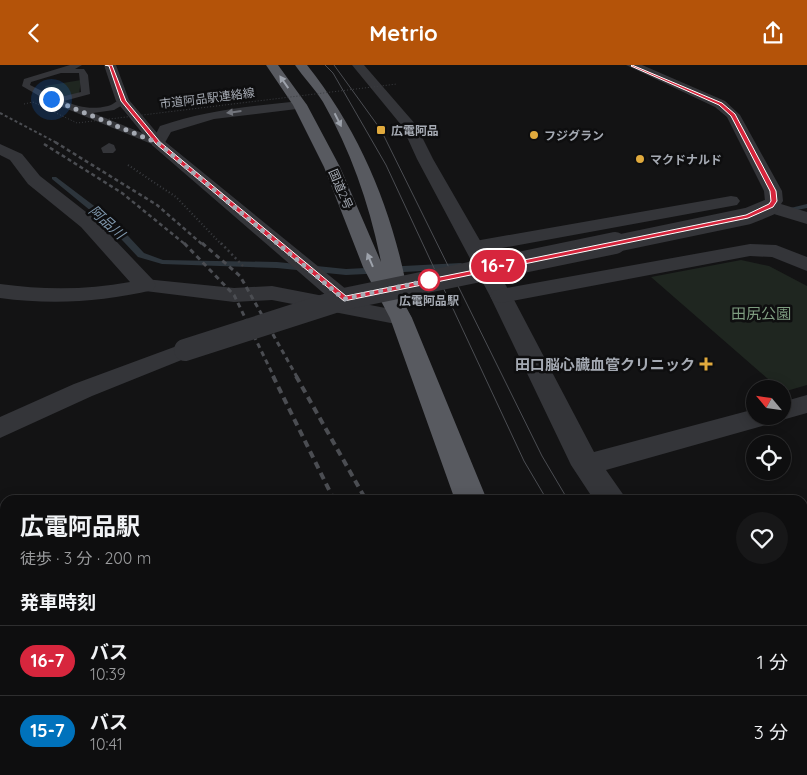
<!DOCTYPE html>
<html lang="ja">
<head>
<meta charset="utf-8">
<style>
	:root { --surface:#0e0e0f; --page:#171718; --text:#f1f3f6; --muted:#9b9c9e; --line:#2e2e2f; --accent:#b45309 }
	body { margin:0; font-family:Quicksand,"Noto Sans JP",sans-serif; background:var(--page); color:var(--text); height:100vh; display:flex; flex-direction:column; font-size:19px; white-space:nowrap }
	* { box-sizing:border-box; margin:0 }
	p { font-size:16px; color:var(--muted) }
	.icon { flex:none; width:28px; height:28px; fill:none; stroke:currentColor; stroke-width:2; stroke-linecap:round; stroke-linejoin:round }
	.map { position:relative; flex:1; overflow:hidden }
	.drawer { position:absolute; left:0px; top:430px; width:808px; height:280px; display:flex; flex-direction:column; background:var(--surface); border-radius:15px 15px 0 0; box-shadow:0 2px 12px #0003,0 0 0 1px var(--line) }
	.drawer>* { flex:none }
	.badge { padding:0 10px; border-radius:16px; font-size:18px; line-height:32px }
	.needle { width:32px; rotate:299deg }
	.fabs { position:absolute; left:746px; top:315px; display:grid; gap:10px }
	.fabs a { display:grid; place-items:center; width:45px; height:45px; border-radius:50%; background:var(--surface); box-shadow:0 2px 12px #0003,0 0 0 1px var(--line); font-size:25px }
	.you { position:absolute; width:25px; height:25px; margin:-12px; border:4px solid #fff; border-radius:50%; background:#1a73e8; box-shadow:0 0 0 8px #1a73e833 }
	.map>.badge { position:absolute; translate:-50% -50%; box-shadow:0 0 0 2px #fff }
	h2 { padding:0 20px; font-size:19px; line-height:45px }
	.round { display:grid; place-items:center; flex:none; width:52px; height:52px; border-radius:26px; background:var(--page) }
	.head { display:flex; align-items:center; justify-content:space-between; height:85px; padding:0 20px }
	h1 { font-size:24px; font-weight:700; line-height:38px }
	ul { padding:0; list-style:none }
	li { display:flex; align-items:center; gap:15px; height:70px; padding:0 20px; border-top:1px solid var(--line) }
	li div { flex:1 }
	li b { display:block; font-size:19px }
	li em { font-style:normal }
	li .badge { min-width:55px; font-weight:700; text-align:center }
	header { display:flex; justify-content:space-between; align-items:center; height:65px; padding:0 20px; background:var(--accent); color:#fff; font-size:22px; font-weight:700 }
	.map>svg:first-child { display:block }
	.green { fill:#1f2620 }
	.lines { fill:none; stroke-linecap:round; stroke-linejoin:round }
	.stream { fill:#2d353c; fill-rule:evenodd }
	.path-far1 { stroke:#3a3c40; stroke-width:2; stroke-dasharray:1 2.5; stroke-linecap:butt }
	.path { stroke:#3a3c40; stroke-width:2.5; stroke-dasharray:2 3; stroke-linecap:butt }
	.service { fill:#343539; fill-rule:evenodd }
	.pedestrian { fill:#343539; fill-rule:evenodd }
	.minor { fill:#343539; fill-rule:evenodd }
	.tertiary { fill:#343539; fill-rule:evenodd }
	.trunk { fill:#585a60; fill-rule:evenodd }
	.tram-far1 { stroke:#4b4d52; stroke-width:1 }
	.tram { stroke:#4b4d52; stroke-width:2 }
	.rail-far4 { stroke:#4b4d52; stroke-width:2; stroke-dasharray:3 2.5; stroke-linecap:butt }
	.rail-far3 { stroke:#4b4d52; stroke-width:2.5; stroke-dasharray:4 3; stroke-linecap:butt }
	.rail-far2 { stroke:#4b4d52; stroke-width:3; stroke-dasharray:5 4; stroke-linecap:butt }
	.rail-far1 { stroke:#4b4d52; stroke-width:4; stroke-dasharray:7 5; stroke-linecap:butt }
	.rail { stroke:#4b4d52; stroke-width:5; stroke-dasharray:9 7; stroke-linecap:butt }
	.path-bridge { stroke:#3a3c40; stroke-width:1; stroke-dasharray:1 2; stroke-linecap:butt }
	.tertiary-bridge-far1 { stroke:#343539; stroke-width:17 }
	.tertiary-bridge { stroke:#343539; stroke-width:22 }
	.oneway { fill:#9da2ab }
	.oneway2 { fill:#72757c }
	.line { fill:#d7263d; stroke:#fff }
	.walk { stroke:#a5aab3; stroke-width:5; stroke-dasharray:0 9 }
	.poi-dot { fill:#e1aa3d; stroke:#0e0e0f; stroke-width:2 }
	.stop-dot { fill:#fff; stroke:#d7263d; stroke-width:2.5 }
	.labels { text-anchor:middle; dominant-baseline:central; stroke-width:5; stroke-linejoin:round; paint-order:stroke }
	.far-street-label { font-size:12px; fill:#a5aab3; stroke:#0e0e0f }
	.far-poi-label { font-size:12px; font-weight:bold; fill:#a5aab3; stroke:#0e0e0f; text-anchor:start }
	.far-stop-label { font-size:12px; font-weight:bold; fill:#a5aab3; stroke:#0e0e0f }
	.far-water-label { font-size:14px; font-style:italic; fill:#7f97ac; stroke:#0e0e0f }
	.park-label { font-size:15px; fill:#7e9d80; stroke:#0e0e0f }
	.poi-label { font-size:15px; font-weight:bold; fill:#a5aab3; stroke:#0e0e0f; text-anchor:end }
</style>
</head>
<body>
<header><svg class="icon" aria-label="back" viewBox="0 0 24 24"><path d="M15 5l-7 7 7 7"/></svg>Metrio<svg class="icon" aria-label="share" viewBox="0 0 24 24"><path d="M12 15V3M7 8l5-5 5 5M5 13v7h14v-7"/></svg></header>
<div class="map">
<svg width="807" height="710" viewBox="0 0 807 710">
	<rect width="100%" height="100%" fill="#131314"/>
	<path class="green" d="M 81,15 L 79,29 L 64,31 L 46,24 L 45,21 Z
		M 741,195 L 769,201 L 807,221 L 807,320 L 783,327 L 651,212 Z"/>
	<g class="lines">
		<path class="stream" d="M 52,112 L 56,112 L 114,156 L 144,188 L 163,195 L 277,197 L 346,204 L 461,198 L 465,201 L 461,204 L 346,210 L 277,203 L 162,199 L 138,192 L 108,160 L 52,114 Z
			M 807,139 L 807,143 L 782,148 L 778,146 Z"/>
		<path class="path-far1" d="M 128,100 L 176,132 L 222,180"/>
		<path class="path" d="M 221,178 L 243,201"/>
		<path class="service" d="M 70,0 L 82,0 L 75,4 L 84,4 L 88,10 L 90,29 L 64,36 C 79,42 91,45 108,41 C 115,39 118,33 126,34 L 126,38 L 114,45 L 93,48 L 162,76 L 162,80 L 154,80 L 48,36 L 22,21 L 24,14 ZM 61,8 L 79,8 L 81,27 L 56,33 L 30,20 L 31,17 Z"/>
		<path class="pedestrian" d="M 109,78 L 114,80 L 116,85 L 113,88 L 103,88 L 101,83 Z
			M 731,131 L 737,132 L 740,136 L 737,140 L 475,188 L 468,186 L 465,182 L 468,178 L 475,176 Z
			M 145,214 L 234,223 L 272,221 L 401,246 L 409,248 L 412,253 L 409,258 L 401,260 L 272,235 L 234,237 L 137,225 L 134,220 L 137,215 Z"/>
		<path class="minor" d="M 352,0 L 364,0 L 416,60 L 433,94 L 512,231 L 594,387 L 755,344 L 755,351 L 782,351 L 782,337 L 807,330 L 807,348 L 782,355 L 775,353 L 773,358 L 606,405 L 627,435 L 594,435 L 571,400 L 490,231 L 417,94 L 402,61 Z
			M 300,36 L 307,40 L 305,43 L 214,54 L 171,67 L 163,81 L 153,81 L 151,78 L 160,61 C 206,45 252,41 300,36 Z
			M 0,79 L 22,89 L 40,111 L 95,154 L 153,215 L 156,220 L 153,225 C 102,237 52,240 0,233 L 0,219 C 44,225 87,225 130,217 L 81,162 L 28,119 L 10,95 L 0,90 Z
			M 0,533 L 5,535 L 5,575 L 0,573 Z
			M 5,625 L 5,666 L 0,668 L 0,627 Z
			M 802,651 L 807,653 L 807,699 L 802,697 Z"/>
		<path class="tertiary" d="M 104,0 L 116,0 L 129,35 L 163,75 L 352,229 L 355,234 L 352,239 L 344,241 L 336,239 L 153,81 L 116,36 Z
			M 626,0 L 642,0 L 725,36 L 740,50 L 782,126 L 783,136 L 781,139 L 807,147 L 807,159 L 764,146 L 761,142 L 765,136 L 764,126 L 727,52 L 715,42 Z
			M 750,179 L 776,180 L 807,192 L 807,206 L 772,192 L 750,191 L 501,238 L 493,236 L 490,231 L 493,226 L 501,224 Z
			M 185,278 L 194,280 L 197,285 L 194,290 L 92,331 L 0,373 L 0,352 L 74,319 Z"/>
		<path class="trunk" d="M 266,0 L 278,0 L 307,40 L 340,102 L 381,197 C 370,141 351,86 323,37 C 315,24 304,13 295,0 L 307,0 C 362,69 394,149 409,235 L 405,240 L 412,253 L 487,435 L 455,435 L 390,253 L 363,202 L 324,102 L 293,40 Z
			M 590,705 L 636,705 L 638,710 L 592,710 Z"/>
		<path class="tram-far1" d="M 325,0 L 333,8 L 386,100 L 524,396 L 547,435
			M 334,0 L 381,65 L 542,391 L 568,435"/>
		<path class="tram" d="M 727,705 L 731,710
			M 754,705 L 758,710"/>
		<path class="rail-far4" d="M 0,48 L 57,78"/>
		<path class="rail-far3" d="M 55,77 L 157,140 L 203,180
			M 44,79 L 122,128 L 186,180"/>
		<path class="rail-far2" d="M 184,178 L 234,230 L 274,312
			M 202,178 L 240,211 L 297,312"/>
		<path class="rail-far1" d="M 273,311 L 334,435
			M 296,311 L 366,435"/>
		<path class="rail" d="M 475,705 L 478,710
			M 512,705 L 515,710"/>
		<path class="path-bridge" d="M 24,39 L 33,37 L 77,58 L 397,19"/>
		<path class="tertiary-bridge-far1" d="M 609,180 L 748,151 L 770,142"/>
		<path class="tertiary-bridge" d="M 185,285 L 344,234 L 615,178"/>
	</g>
	<defs><path id="oneway-solid" d="M-6-.8H1V-3.2L6.5 0L1 3.2V.8H-6Z" transform="scale(1.25)"/></defs>
	<g class="oneway">
		<use href="#oneway-solid" transform="translate(284 17) rotate(-125)"/>
		<use href="#oneway-solid" transform="translate(338 55) rotate(63)"/>
		<use href="#oneway-solid" transform="translate(370 195) rotate(-113)"/>
	</g>
	<use class="oneway2" href="#oneway-solid" transform="translate(234 47) rotate(173)"/>
	<path class="line" d="M 105,0 L 112,0 L 126,36 L 160,77 L 346,231 L 746,150 L 769,139 L 771,136 L 770,126 L 731,51 L 719,40 L 631,1 L 632,0 L 722,38 L 735,49 L 776,126 L 777,136 L 773,142 L 748,153 L 344,236 L 156,79 L 121,36 L 109,1 Z"/>
	<g class="lines">
		<path class="walk" d="M 51,34 L 158,78 L 344,234 L 435,214 L 429,215"/>
	</g>
	<g class="poi-dot">
		<rect x="376" y="60" width="10" height="10" rx="2.5"/>
		<circle cx="534" cy="70" r="5"/>
		<circle cx="640" cy="94" r="5"/>
		<path d="M703.5 291.5h5v5h5v5h-5v5h-5v-5h-5v-5h5z"/>
	</g>
	<circle class="stop-dot" cx="429" cy="215" r="10"/>
	<g class="labels">
		<g class="far-street-label">
			<text transform="translate(207 33) rotate(-7)">市道阿品駅連絡線</text>
			<text transform="translate(341 124) rotate(67)">国道2号</text>
		</g>
		<g class="far-poi-label">
			<text x="391" y="65">広電阿品</text>
			<text x="544" y="70">フジグラン</text>
			<text x="650" y="94">マクドナルド</text>
		</g>
		<g class="far-stop-label">
			<text x="429" y="235">広電阿品駅</text>
		</g>
		<g class="far-water-label">
			<text transform="translate(107 157) rotate(42)">阿品川</text>
		</g>
		<g class="park-label">
			<text x="761" y="248">田尻公園</text>
		</g>
		<g class="poi-label">
			<text x="695" y="299">田口脳心臓血管クリニック</text>
		</g>
	</g>
</svg>
<div class="fabs">
<a><svg class="needle" viewBox="-14 -14 28 28"><path d="M0-13l5 13h-10z" fill="#e53935"/><path d="M0 13l5-13h-10z" fill="#9b9c9e"/></svg></a>
<a><svg class="icon" aria-label="locate" viewBox="0 0 24 24"><circle cx="12" cy="12" r="6"/><path d="M12 2v4M12 18v4M2 12h4M18 12h4"/></svg></a>
</div>
<div class="you" style="left:51px;top:34px"></div>
<b class="badge" style="left:498px;top:201px;background:#d7263d;color:#fff">16-7</b>
<section class="drawer">
<div class="head"><div><h1>広電阿品駅</h1><p>徒歩 · 3 分 · 200 m</p></div><a class="round"><svg class="icon" aria-label="heart" viewBox="0 0 24 24"><path d="M12 20l-8-8c-3-5 5-10 8-4 3-6 11-1 8 4z"/></svg></a></div>
<h2>発車時刻</h2>
<ul>
<li><span class="badge" style="background:#d7263d;color:#fff">16-7</span><div><b>バス</b><p>10:39</p></div><em>1 分</em></li>
<li><span class="badge" style="background:#0072bc;color:#fff">15-7</span><div><b>バス</b><p>10:41</p></div><em>3 分</em></li>
</ul>
</section>
</div>
</body>
</html>
